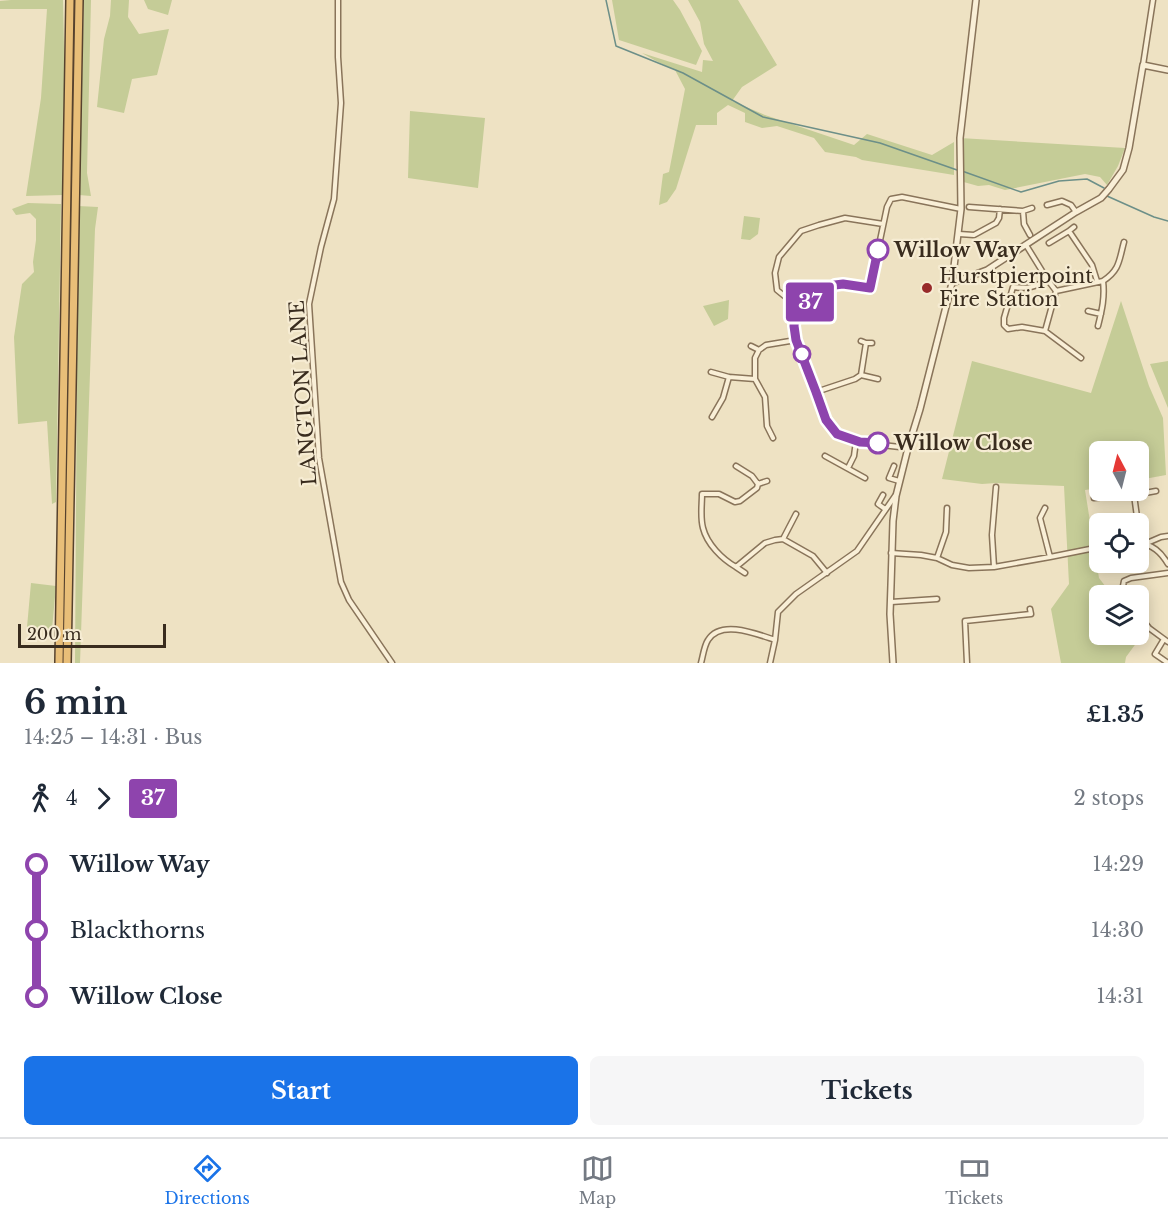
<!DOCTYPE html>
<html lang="en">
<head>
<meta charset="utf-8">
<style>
	:root { --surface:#fff; --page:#f6f6f7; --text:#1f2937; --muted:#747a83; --line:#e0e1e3; --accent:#1a73e8 }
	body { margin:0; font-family:"Libre Baskerville",serif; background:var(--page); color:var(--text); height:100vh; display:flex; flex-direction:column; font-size:22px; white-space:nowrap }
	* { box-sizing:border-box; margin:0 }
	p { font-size:20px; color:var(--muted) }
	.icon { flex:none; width:33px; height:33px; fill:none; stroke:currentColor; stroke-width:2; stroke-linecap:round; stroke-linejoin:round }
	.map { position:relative; height:663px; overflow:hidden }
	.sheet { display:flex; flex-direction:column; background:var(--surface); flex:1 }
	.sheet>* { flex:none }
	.badge { padding:0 12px; border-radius:4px; font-size:21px; line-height:39px }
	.needle { width:39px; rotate:353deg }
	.tools { position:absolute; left:1089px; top:441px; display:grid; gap:12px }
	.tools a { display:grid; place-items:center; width:60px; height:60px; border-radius:9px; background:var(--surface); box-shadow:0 3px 15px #0003; font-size:30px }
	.scale { position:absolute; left:18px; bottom:15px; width:148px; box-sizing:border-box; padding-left:6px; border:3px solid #392c1e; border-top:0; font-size:16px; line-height:21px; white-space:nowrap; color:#392c1e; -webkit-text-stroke:4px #f6ecd3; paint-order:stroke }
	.map>.badge { position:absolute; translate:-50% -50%; box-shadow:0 0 0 3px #fff }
	.legs { display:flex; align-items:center; gap:9px; height:66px; padding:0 24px; font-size:20px }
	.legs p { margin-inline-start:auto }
	.overview { display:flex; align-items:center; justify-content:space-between; height:102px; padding:0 24px }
	h1 { font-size:33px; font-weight:800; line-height:45px }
	.button { display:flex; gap:12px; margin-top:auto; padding:12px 24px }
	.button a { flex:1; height:69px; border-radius:9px; background:var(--accent); color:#fff; font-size:24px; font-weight:800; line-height:69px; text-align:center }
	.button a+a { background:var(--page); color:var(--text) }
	ul { padding:0 24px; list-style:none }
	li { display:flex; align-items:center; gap:21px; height:66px; font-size:22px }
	li i { display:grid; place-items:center; width:9px; height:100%; margin:0 8px; background:currentColor }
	li i::after { content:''; width:15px; height:15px; margin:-8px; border:4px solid; border-radius:50%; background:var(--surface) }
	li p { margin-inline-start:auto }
	li:first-child i { background:linear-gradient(#0000 50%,currentColor 0) }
	li:last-child i { background:linear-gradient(currentColor 50%,#0000 0) }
	.menu { display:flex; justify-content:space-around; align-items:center; height:84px; border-top:2px solid var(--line); background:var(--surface); font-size:16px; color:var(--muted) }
	.menu a { display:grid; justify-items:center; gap:3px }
	.menu .current { color:var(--accent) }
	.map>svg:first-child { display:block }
	.green { fill:#c5cc97 }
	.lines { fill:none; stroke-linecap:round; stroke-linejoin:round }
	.stream { stroke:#6c8f88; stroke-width:1.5 }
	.minor-casing { stroke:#89745a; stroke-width:7 }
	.tertiary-casing { stroke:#89745a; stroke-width:8 }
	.trunk-casing { stroke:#56422e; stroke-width:10 }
	.minor { stroke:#f9efd7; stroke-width:4 }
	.tertiary { stroke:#f9efd7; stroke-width:5 }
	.trunk { stroke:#e8be78; stroke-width:7 }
	.line-1-casing { stroke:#fff; stroke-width:14 }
	.line-1 { stroke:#8e44ad; stroke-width:9 }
	.stop-1-dot { fill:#fff; stroke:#8e44ad; stroke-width:3 }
	.poi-dot { fill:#982b2a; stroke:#f6ecd3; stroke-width:2 }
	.labels { text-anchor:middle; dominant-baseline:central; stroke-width:4.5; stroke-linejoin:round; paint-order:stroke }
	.stop-label { font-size:20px; font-weight:bold; fill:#392c1e; stroke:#f6ecd3; text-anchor:start }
	.poi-label { font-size:20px; fill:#392c1e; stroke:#f6ecd3; text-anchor:start }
	.street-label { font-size:20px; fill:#392c1e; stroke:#f6ecd3 }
</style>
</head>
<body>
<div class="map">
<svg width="1168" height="663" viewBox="0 0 1168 663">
	<rect width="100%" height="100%" fill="#eee2c3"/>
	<path class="green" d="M 11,0 L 63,0 L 65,96 L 63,195 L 26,196 L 41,98 L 47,9 L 0,9 L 0,1 Z
		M 84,0 L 91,0 L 87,173 L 91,196 L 79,195 Z
		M 111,0 L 129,0 L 128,17 L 139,34 L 169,29 L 157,75 L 132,79 L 124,113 L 97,107 L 104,39 L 110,16 Z
		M 144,0 L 172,0 L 168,15 L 148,9 Z
		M 612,0 L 673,0 L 680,10 L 702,51 L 696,65 L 619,40 Z
		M 688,0 L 738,0 L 777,65 L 742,87 L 732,101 L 765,115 L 854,145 L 867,134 L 932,155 L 954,142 L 954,175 L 862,160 L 856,157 L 825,152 L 814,138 L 777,126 L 762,128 L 745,122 L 745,113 L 728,105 L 717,113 L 717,125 L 696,125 L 676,189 L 667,202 L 659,205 L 663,174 L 669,172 L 685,89 L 675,70 L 656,61 L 642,53 L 702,72 L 703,60 L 713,61 L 704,44 L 700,22 Z
		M 410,111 L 485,118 L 478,188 L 408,178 Z
		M 960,138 L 1125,148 L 1118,166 L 1107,185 L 1100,177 L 1085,174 L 1005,190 L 989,185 L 978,186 L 960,181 Z
		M 28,203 L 61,204 L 56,502 L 52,504 L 47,421 L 18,424 L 14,337 L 22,284 L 34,272 L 33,262 L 36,240 L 36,219 L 30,213 L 16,215 L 12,209 Z
		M 78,206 L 98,207 L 95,229 L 80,663 L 75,663 Z
		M 744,216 L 760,218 L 758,234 L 750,240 L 741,239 Z
		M 729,300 L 728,319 L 714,326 L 703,306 Z
		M 1121,301 L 1149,386 L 1163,418 L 1166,475 L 1139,480 L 1138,452 L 1100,452 L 1099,488 L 1085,490 L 1099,578 L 1112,595 L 1100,596 L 1100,634 L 1138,634 L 1139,628 L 1143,634 L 1126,657 L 1125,663 L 1061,663 L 1051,609 L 1069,584 L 1064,486 L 996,483 L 982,484 L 942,479 L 972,361 L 1091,393 Z
		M 1168,361 L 1168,408 L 1150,364 Z
		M 31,583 L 56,586 L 52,629 L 27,627 Z"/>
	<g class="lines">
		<path class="stream" d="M 606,0 L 616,46 L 683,73 L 763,117 L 880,143 L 957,170
			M 962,171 L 1021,192 L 1059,181 L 1087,179 L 1104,188
			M 1107,196 L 1154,217 L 1168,221"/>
		<defs>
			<path id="minor" d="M 338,0 L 338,57 L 341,103 L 334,199 L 321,247 L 309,304 L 319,458 L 341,582 L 349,600 L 392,663
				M 1143,65 L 1153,0
				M 1047,205 L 1062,201 L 1071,205 L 1076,212
				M 969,207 L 1023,211 L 1024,224 L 1030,235
				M 1023,211 L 1032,208
				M 883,224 L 845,218 L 819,225 L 801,231 L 779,257 L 775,273 L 777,290 C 796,307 805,308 826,292 C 829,289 833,286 837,284 C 847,282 860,286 870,288 L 887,207 L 891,199 L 902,197 L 961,209
				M 1069,231 L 1074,227
				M 959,234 L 974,235 L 996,223 L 999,218 L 1000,209
				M 1049,243 L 1069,231 L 1092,265 L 1097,281
				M 1026,245 L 1047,279 L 1056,291 L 1045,331 L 1081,358
				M 1056,291 L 1103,281 C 1120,270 1119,260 1124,242
				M 798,304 C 799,312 794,318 794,326 C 794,345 810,374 816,392 C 819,400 821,410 825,418 C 827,423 832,429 836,433 C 847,442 891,446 908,448
				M 1088,311 L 1101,314
				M 1098,326 C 1102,310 1105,297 1103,281
				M 1045,331 L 1022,327 L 1008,329 L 1004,325 L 1004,318 L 1013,287 C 1027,289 1035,288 1047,279
				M 861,341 L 866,343 L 872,343
				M 751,346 L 759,350
				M 711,372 L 729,377 L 755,379
				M 861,375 L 878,379
				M 816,392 L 855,379 L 861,375 L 866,343
				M 712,417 L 723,398 L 729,377
				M 773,438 L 767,426 L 765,397 L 755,379 L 755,358 L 759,350 L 766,345 L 796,340
				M 825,456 L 865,478
				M 736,466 L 752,476 L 758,484 L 757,488 L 740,501 L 735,502 L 719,494 L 702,494 C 702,505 700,517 703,528 C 707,544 722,559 736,567 L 765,543 L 775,540 L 783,539 L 813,556 L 827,573
				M 894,466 L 889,478 L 899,481
				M 848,468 L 854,456 L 856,441
				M 758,484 L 767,481
				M 883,495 L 878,504 L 885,509
				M 1134,495 L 1138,524
				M 1094,498 L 1134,495 L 1156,491
				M 1045,508 L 1040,518 L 1050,557
				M 783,539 L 796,514
				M 1138,542 C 1153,545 1161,552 1168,564
				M 1147,543 L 1161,537 L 1168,536
				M 891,553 L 921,555 L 937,558 L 952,565 L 969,568 L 994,567 L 1050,557 L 1100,547
				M 937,558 L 946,532 L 947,508
				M 736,567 L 745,573
				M 994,567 L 992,535 L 996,487
				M 1127,596 L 1123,586 L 1124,581 L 1131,578 L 1168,573
				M 891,602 L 937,599
				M 1138,614 L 1149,628 L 1168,642
				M 1164,639 L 1155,654 L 1168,663
				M 701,663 C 703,656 704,646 708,640 C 721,619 757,634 775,640
				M 770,663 L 775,640 L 778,612 L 796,594 L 857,551 L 895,496
				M 967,663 L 965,621 L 1031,614 L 1030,609"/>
			<path id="tertiary" d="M 952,283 L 987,270 L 1076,212 L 1101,198 L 1109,189 L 1123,170 L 1129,148 L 1143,65 L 1168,70
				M 893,663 L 890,614 L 891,585 L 893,521 L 896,496 L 908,448 L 920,409 L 952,283 L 961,209 L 960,138 L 976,0"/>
			<path id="trunk" d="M 59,663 L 70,0
				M 67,663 L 79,0"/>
		</defs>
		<use href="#minor" class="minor-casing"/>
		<use href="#tertiary" class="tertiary-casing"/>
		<use href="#trunk" class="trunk-casing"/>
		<use href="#minor" class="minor"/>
		<use href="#tertiary" class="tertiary"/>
		<use href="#trunk" class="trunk"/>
	</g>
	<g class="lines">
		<defs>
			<path id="line-1" d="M 878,443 L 860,442 L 837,434 L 826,420 L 816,392 L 796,340 L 794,326 L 795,315 L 799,309 L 798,304 L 806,304 L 816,300 L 835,285 L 843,284 L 870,288 L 878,250"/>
		</defs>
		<use href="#line-1" class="line-1-casing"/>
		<use href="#line-1" class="line-1"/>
	</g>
	<g class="stop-1-dot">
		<circle cx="878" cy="250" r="10"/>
		<circle cx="802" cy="354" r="8"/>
		<circle cx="878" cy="443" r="10"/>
	</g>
	<circle class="poi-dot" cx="927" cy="288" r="6"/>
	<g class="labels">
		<g class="stop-label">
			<text x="894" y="250">Willow Way</text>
			<text x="894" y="443">Willow Close</text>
		</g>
		<g class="poi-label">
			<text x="939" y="276">Hurstpierpoint<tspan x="939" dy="23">Fire Station</tspan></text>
		</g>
		<g class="street-label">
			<text transform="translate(303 393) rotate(-94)">LANGTON LANE</text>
		</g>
	</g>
</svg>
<div class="tools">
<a><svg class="needle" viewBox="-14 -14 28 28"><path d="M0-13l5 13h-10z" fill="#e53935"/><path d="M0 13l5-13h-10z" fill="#747a83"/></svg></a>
<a><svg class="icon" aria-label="locate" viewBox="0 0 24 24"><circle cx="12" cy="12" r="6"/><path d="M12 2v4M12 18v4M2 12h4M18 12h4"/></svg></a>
<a><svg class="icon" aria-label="layers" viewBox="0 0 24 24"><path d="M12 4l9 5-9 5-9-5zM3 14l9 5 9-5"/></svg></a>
</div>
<div class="scale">200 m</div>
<b class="badge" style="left:810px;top:302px;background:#8e44ad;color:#fff">37</b>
</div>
<section class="sheet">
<div class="overview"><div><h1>6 min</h1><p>14:25 – 14:31 · Bus</p></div><b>£1.35</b></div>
<div class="legs"><svg class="icon" aria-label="walk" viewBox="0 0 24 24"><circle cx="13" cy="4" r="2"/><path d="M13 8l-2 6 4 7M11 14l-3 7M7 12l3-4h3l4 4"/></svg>4<svg class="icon" aria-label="forward" viewBox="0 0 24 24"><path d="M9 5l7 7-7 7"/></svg><b class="badge" style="background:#8e44ad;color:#fff">37</b><p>2 stops</p></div>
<ul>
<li><i style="color:#8e44ad"></i><b>Willow Way</b><p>14:29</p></li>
<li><i style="color:#8e44ad"></i><span>Blackthorns</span><p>14:30</p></li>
<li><i style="color:#8e44ad"></i><b>Willow Close</b><p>14:31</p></li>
</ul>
<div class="button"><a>Start</a><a>Tickets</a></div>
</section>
<nav class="menu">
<a class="current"><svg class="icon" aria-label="directions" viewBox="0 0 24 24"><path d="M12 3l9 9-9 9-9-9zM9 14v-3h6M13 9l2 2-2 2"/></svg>Directions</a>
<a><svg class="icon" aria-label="map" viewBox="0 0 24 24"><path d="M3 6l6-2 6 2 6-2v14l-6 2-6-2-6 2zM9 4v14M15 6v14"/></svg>Map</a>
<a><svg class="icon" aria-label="tickets" viewBox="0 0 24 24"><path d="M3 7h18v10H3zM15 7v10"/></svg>Tickets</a>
</nav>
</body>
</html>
